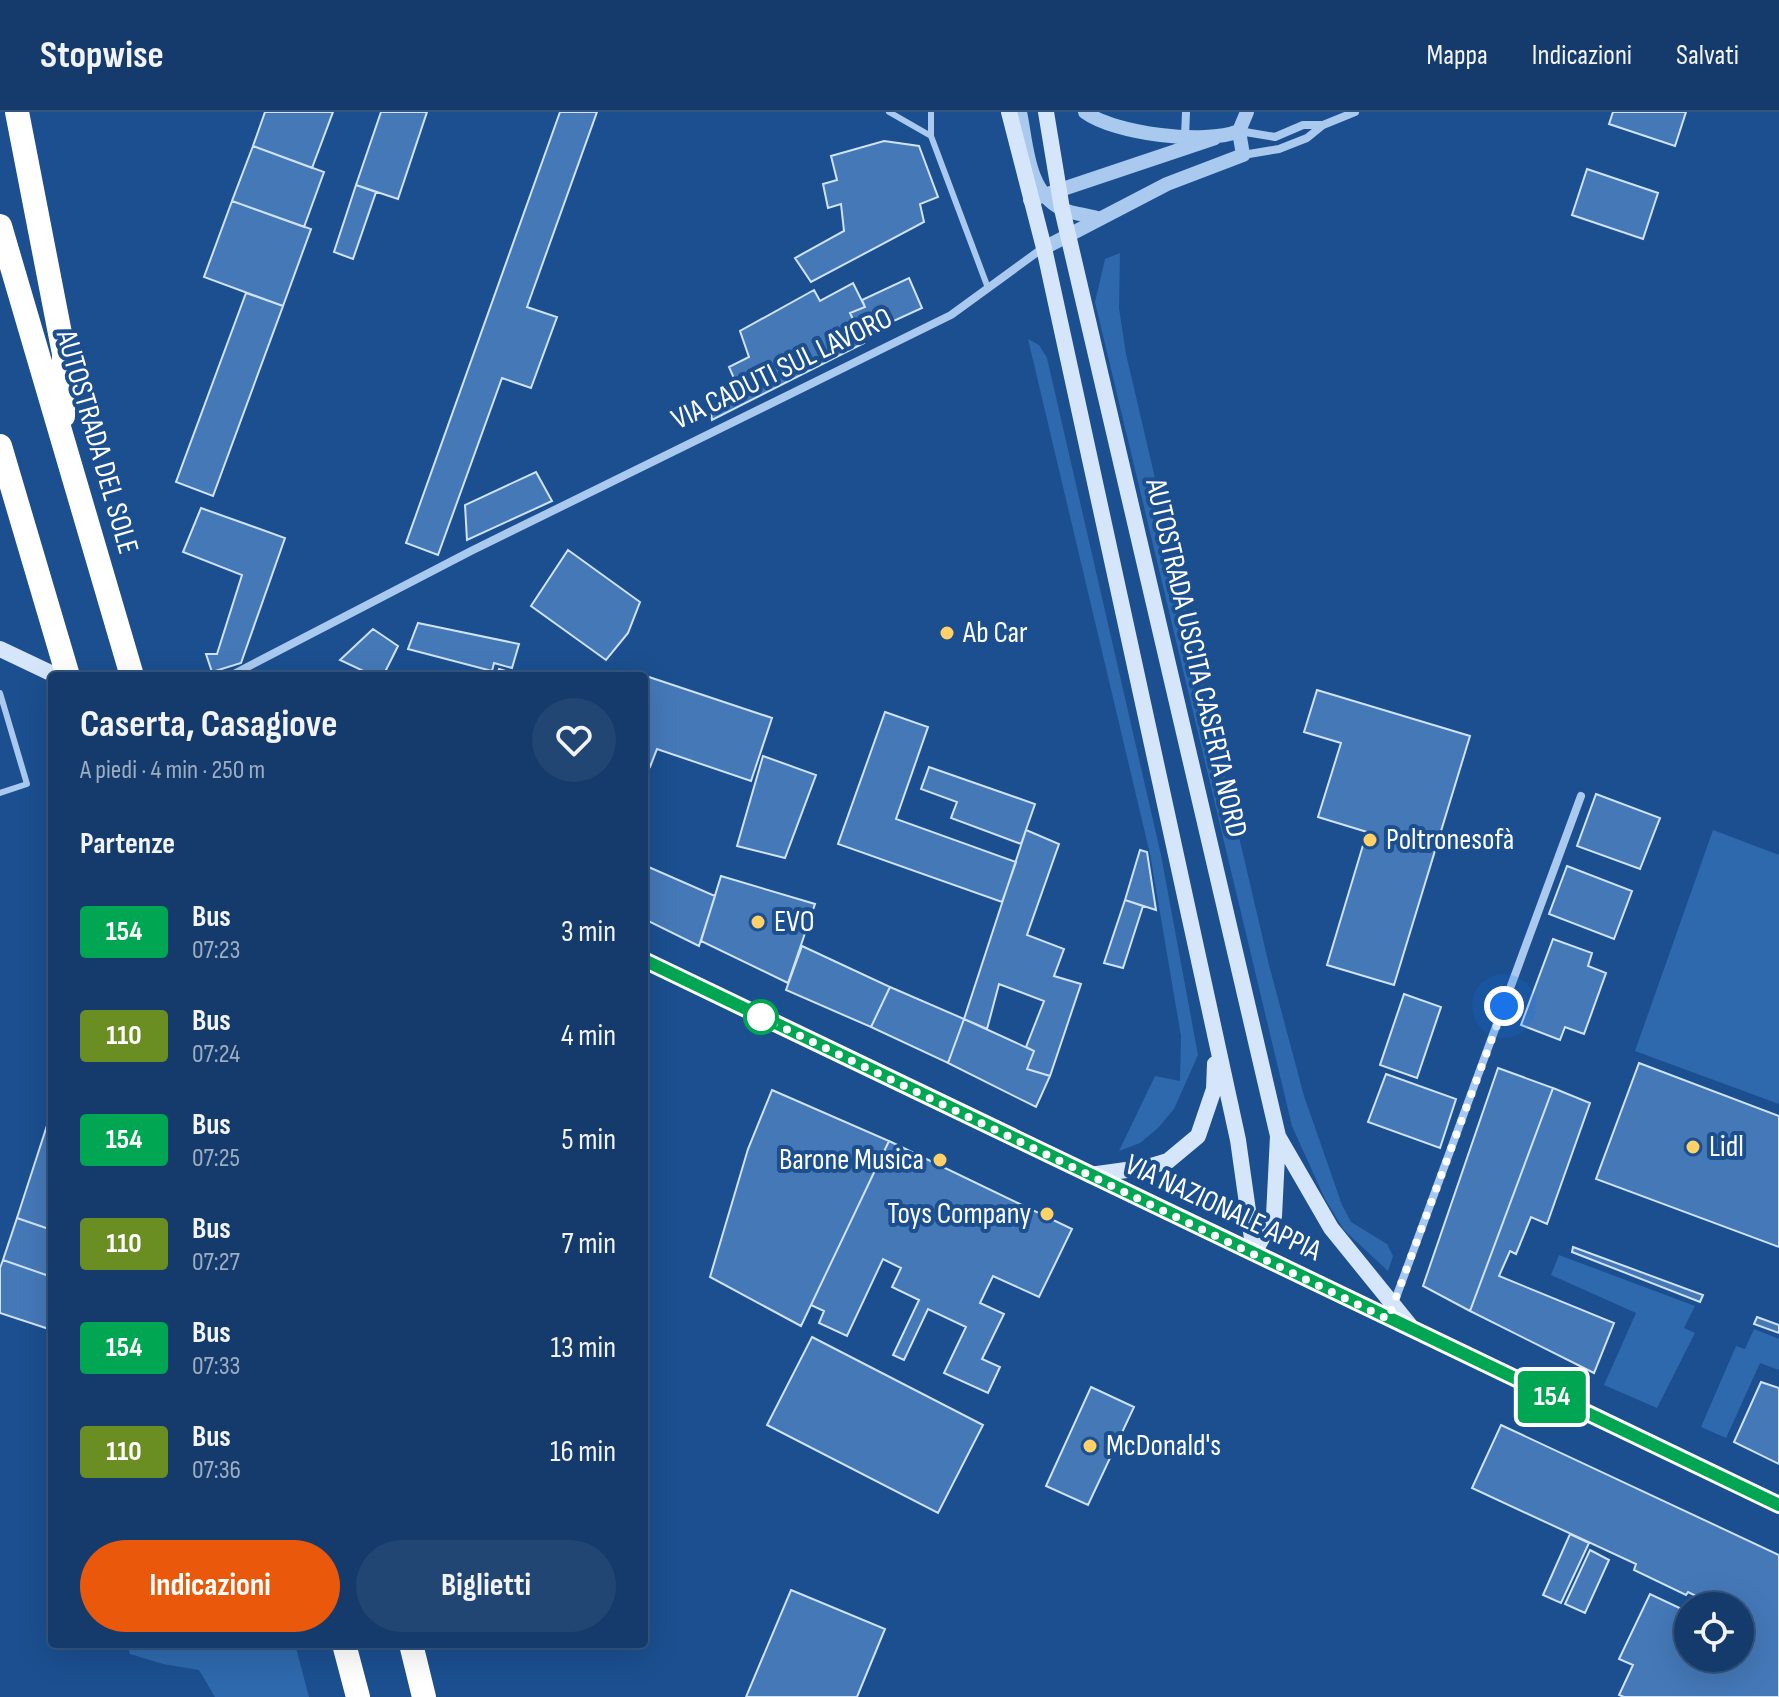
<!DOCTYPE html>
<html lang="it">
<head>
<meta charset="utf-8">
<style>
	:root { --surface:#143b6b; --page:#214673; --text:#f1f3f6; --muted:#9dadc1; --line:#33557e; --accent:#ea580c }
	body { margin:0; font-family:"Sofia Sans Condensed",sans-serif; background:var(--page); color:var(--text); height:100vh; display:flex; flex-direction:column; font-size:30px; white-space:nowrap }
	* { box-sizing:border-box; margin:0 }
	p { font-size:26px; color:var(--muted) }
	.icon { flex:none; width:44px; height:44px; fill:none; stroke:currentColor; stroke-width:2; stroke-linecap:round; stroke-linejoin:round }
	.map { position:relative; flex:1; overflow:hidden }
	.side { position:absolute; left:48px; top:560px; width:600px; height:976px; display:flex; flex-direction:column; background:var(--surface); border-radius:8px; box-shadow:0 8px 32px #0002,0 0 0 2px var(--line) }
	.side>* { flex:none }
	.badge { padding:0 16px; border-radius:6px; font-size:28px; line-height:52px }
	.buttons { position:absolute; left:1674px; top:1480px; display:grid; gap:16px }
	.buttons a { display:grid; place-items:center; width:80px; height:80px; border-radius:50%; background:var(--surface); box-shadow:0 8px 32px #0002,0 0 0 2px var(--line); font-size:40px }
	.you { position:absolute; width:40px; height:40px; margin:-20px; border:6px solid #fff; border-radius:50%; background:#1a73e8; box-shadow:0 0 0 12px #1a73e833 }
	.map>.badge { position:absolute; translate:-50% -50%; box-shadow:0 0 0 4px #fff }
	h2 { padding:0 32px; font-size:30px; line-height:72px }
	.round { display:grid; place-items:center; flex:none; width:84px; height:84px; border-radius:42px; background:var(--page) }
	.headline { display:flex; align-items:center; justify-content:space-between; height:136px; padding:0 32px }
	h1 { font-size:38px; font-weight:700; line-height:60px }
	.primary-button { display:flex; gap:16px; margin-top:auto; padding:16px 32px }
	.primary-button a { flex:1; height:92px; border-radius:48px; background:var(--accent); color:#fff; font-size:32px; font-weight:700; line-height:92px; text-align:center }
	.primary-button a+a { background:var(--page); color:var(--text) }
	ul { padding:0; list-style:none }
	li { display:flex; align-items:center; gap:24px; height:104px; padding:0 32px }
	li div { flex:1 }
	li b { display:block; font-size:30px }
	li em { font-style:normal }
	li .badge { min-width:88px; font-weight:700; text-align:center }
	header { display:flex; align-items:center; gap:48px; box-sizing:border-box; height:112px; padding:0 40px; background:var(--surface); border-bottom:2px solid var(--line) }
	header strong { font-size:38px }
	nav { display:flex; gap:44px; margin-inline-start:auto; font-size:28px }
	.map>svg:first-child { display:block }
	.green { fill:#2e69ad }
	.building { fill:#4478b7; stroke:#cfe3fa; stroke-width:2 }
	.lines { fill:none; stroke-linecap:round; stroke-linejoin:round }
	.service { stroke:#a9c9ee; stroke-width:6 }
	.minor { stroke:#a9c9ee; stroke-width:8 }
	.tertiary { stroke:#a9c9ee; stroke-width:14 }
	.secondary { stroke:#d6e6fa; stroke-width:16 }
	.motorway { stroke:#fff; stroke-width:24 }
	.line-casing { stroke:#fff; stroke-width:18 }
	.line { stroke:#00a651; stroke-width:12 }
	.walk { stroke:#fff; stroke-width:8; stroke-dasharray:0 14.4 }
	.poi-dot { fill:#ffd166; stroke:#1b4f8f; stroke-width:3 }
	.stop-dot { fill:#fff; stroke:#00a651; stroke-width:4 }
	.labels { text-anchor:middle; dominant-baseline:central; stroke-width:8; stroke-linejoin:round; paint-order:stroke }
	.street-label { font-size:30px; fill:#fff; stroke:#1b4f8f }
	.poi-label { font-size:30px; fill:#fff; stroke:#1b4f8f; text-anchor:start }
</style>
</head>
<body>
<header>
<strong>Stopwise</strong>
<nav><a>Mappa</a><a>Indicazioni</a><a>Salvati</a></nav>
</header>
<div class="map">
<svg width="1779" height="1585" viewBox="0 0 1779 1585">
	<rect width="100%" height="100%" fill="#1b4f8f"/>
	<path class="green" d="M 1120,141 L 1119,196 L 1126,242 L 1269,853 L 1304,984 L 1342,1093 L 1351,1110 L 1387,1132 L 1393,1144 L 1388,1159 L 1344,1118 L 1325,1087 L 1292,1014 L 1095,190 L 1105,147 Z
		M 1028,227 L 1039,233 L 1047,246 L 1161,743 L 1198,943 L 1174,997 L 1158,1016 L 1140,1031 L 1119,1039 L 1155,964 L 1180,969 L 1181,924 L 1150,742 Z
		M 1713,718 L 1779,743 L 1779,992 L 1635,939 Z
		M 1559,1143 L 1695,1194 L 1684,1216 L 1695,1221 L 1657,1296 L 1604,1273 L 1636,1201 L 1551,1163 Z
		M 1754,1217 L 1779,1227 L 1779,1258 L 1760,1251 L 1726,1326 L 1701,1315 L 1736,1234 L 1745,1237 Z
		M 126,1532 L 295,1532 L 309,1585 L 215,1585 L 199,1558 L 163,1552 L 130,1542 Z"/>
	<path class="building" d="M 265,0 L 333,0 L 312,56 L 253,34 Z
		M 381,0 L 427,0 L 398,87 L 356,73 Z
		M 560,0 L 597,0 L 527,195 L 557,205 L 531,276 L 502,266 L 438,443 L 406,431 Z
		M 1613,0 L 1686,0 L 1675,34 L 1609,12 Z
		M 884,29 L 919,34 L 938,85 L 920,92 L 924,110 L 811,170 L 795,146 L 844,119 L 841,92 L 828,96 L 823,72 L 837,68 L 831,44 Z
		M 253,34 L 324,60 L 304,115 L 232,89 Z
		M 1587,57 L 1658,81 L 1643,127 L 1572,103 Z
		M 356,73 L 376,80 L 353,147 L 334,140 Z
		M 232,89 L 311,117 L 283,194 L 204,165 Z
		M 909,166 L 922,196 L 861,224 L 850,201 L 865,195 L 862,188 Z
		M 853,171 L 865,195 L 850,201 L 864,231 L 712,308 L 709,290 L 737,273 L 729,255 L 749,245 L 740,219 L 814,178 L 820,189 Z
		M 246,181 L 283,194 L 213,384 L 176,370 Z
		M 536,360 L 552,389 L 467,428 L 465,393 Z
		M 201,396 L 285,426 L 241,551 L 212,560 L 206,542 L 217,542 L 242,463 L 183,440 Z
		M 568,438 L 640,490 L 628,521 L 606,548 L 531,494 Z
		M 418,511 L 519,532 L 512,556 L 494,551 L 492,559 L 408,537 Z
		M 373,517 L 398,534 L 383,564 L 374,564 L 340,548 Z
		M 499,557 L 522,564 L 497,564 Z
		M 646,564 L 772,606 L 751,669 L 657,637 L 650,655 L 644,653 L 644,570 Z
		M 1317,578 L 1470,624 L 1394,873 L 1327,853 L 1367,720 L 1318,705 L 1341,631 L 1304,620 Z
		M 885,600 L 928,615 L 896,707 L 1016,750 L 1002,790 L 838,732 Z
		M 763,644 L 816,663 L 785,746 L 737,734 Z
		M 929,655 L 1035,692 L 1021,732 L 951,706 L 957,690 L 921,677 Z
		M 1596,682 L 1660,706 L 1640,757 L 1577,734 Z
		M 1026,718 L 1059,732 L 1027,823 L 1064,837 L 1054,864 L 1081,872 L 1050,964 L 1027,957 L 1034,939 L 1026,935 L 1044,889 L 999,872 L 987,917 L 964,907 Z
		M 1140,738 L 1147,740 L 1156,798 L 1125,788 Z
		M 644,753 L 715,784 L 699,834 L 644,807 Z
		M 1567,754 L 1632,779 L 1614,827 L 1549,802 Z
		M 721,764 L 815,792 L 788,871 L 701,829 Z
		M 1125,788 L 1143,794 L 1123,856 L 1104,851 Z
		M 1553,827 L 1592,841 L 1588,854 L 1606,861 L 1584,922 L 1565,915 L 1560,928 L 1521,913 Z
		M 802,834 L 890,875 L 871,915 L 786,878 Z
		M 890,875 L 964,907 L 948,951 L 871,915 Z
		M 1404,882 L 1441,895 L 1417,966 L 1380,953 Z
		M 964,907 L 1034,939 L 1027,957 L 1050,964 L 1036,995 L 948,951 Z
		M 1639,951 L 1779,1004 L 1779,1135 L 1596,1067 Z
		M 1498,956 L 1553,976 L 1470,1199 L 1423,1174 Z
		M 1386,962 L 1456,987 L 1440,1036 L 1368,1010 Z
		M 1553,976 L 1590,991 L 1547,1112 L 1531,1105 L 1516,1142 L 1510,1139 L 1499,1164 L 1614,1211 L 1594,1261 L 1470,1199 Z
		M 772,978 L 889,1029 L 801,1214 L 710,1165 L 748,1037 Z
		M 52,998 L 52,1118 L 17,1106 Z
		M 889,1029 L 1072,1117 L 1039,1185 L 993,1164 L 980,1191 L 1004,1202 L 982,1247 L 1000,1255 L 988,1281 L 944,1261 L 966,1215 L 928,1197 L 904,1248 L 893,1243 L 919,1188 L 892,1175 L 901,1156 L 883,1147 L 847,1224 L 819,1211 L 824,1199 L 811,1193 Z
		M 17,1106 L 52,1118 L 52,1165 L 3,1148 Z
		M 1573,1135 L 1703,1183 L 1700,1190 L 1572,1140 Z
		M 3,1148 L 52,1165 L 52,1218 L 0,1201 L 0,1156 Z
		M 1757,1205 L 1779,1213 L 1779,1221 L 1754,1212 Z
		M 812,1225 L 983,1313 L 938,1401 L 767,1313 Z
		M 1761,1270 L 1779,1276 L 1779,1352 L 1734,1330 Z
		M 1091,1275 L 1134,1295 L 1088,1393 L 1046,1374 Z
		M 1501,1313 L 1779,1443 L 1779,1585 L 1624,1585 L 1619,1583 L 1633,1553 L 1619,1547 L 1650,1482 L 1688,1500 L 1688,1546 L 1740,1546 L 1740,1494 L 1712,1494 L 1713,1492 L 1688,1480 L 1686,1483 L 1634,1458 L 1636,1452 L 1472,1376 Z
		M 1570,1422 L 1589,1431 L 1561,1491 L 1543,1483 Z
		M 1590,1438 L 1609,1448 L 1585,1501 L 1565,1492 Z
		M 791,1478 L 885,1517 L 857,1585 L 746,1585 Z"/>
	<g class="lines">
		<path class="service" d="M 889,0 L 931,24 L 988,176
			M 931,24 L 931,0
			M 0,581 L 27,672 L 0,681"/>
		<path class="minor" d="M 1239,19 L 1275,25 L 1303,13 L 1322,13
			M 1185,25 L 1186,0
			M 1243,43 L 1279,37 L 1307,26 L 1323,13 L 1355,0
			M 230,564 L 471,439 L 951,203 L 1043,136
			M 1394,1191 L 1581,684"/>
		<path class="tertiary" d="M 1020,0 C 1027,33 1027,80 1062,97 C 1073,102 1088,103 1100,107
			M 1085,0 C 1115,22 1205,33 1239,19
			M 1030,88 L 1215,26
			M 1044,136 L 1167,72 L 1243,43 L 1239,19 L 1247,0"/>
		<path class="secondary" d="M 1009,0 L 1044,136 L 1238,1028 L 1254,1141
			M 1046,0 L 1062,97 L 1278,1024 L 1274,1104 L 1254,1141
			M 0,537 L 57,564
			M 644,848 L 1779,1393
			M 1279,1026 L 1331,1116 L 1412,1216
			M 1090,1063 L 1148,1055 L 1168,1049 L 1198,1024 L 1214,977 L 1215,952"/>
		<path class="motorway" d="M 17,0 L 64,242 L 63,304
			M 0,114 L 132,564
			M 0,334 L 68,564
			M 344,1532 L 358,1585
			M 411,1532 L 424,1585"/>
	</g>
	<g class="lines">
		<defs>
			<path id="line" d="M 644,848 L 1779,1393"/>
		</defs>
		<use href="#line" class="line-casing"/>
		<use href="#line" class="line"/>
		<path class="walk" d="M 761,905 L 1388,1207 L 1504,894"/>
	</g>
	<g class="poi-dot">
		<circle cx="947" cy="521" r="8"/>
		<circle cx="1370" cy="728" r="8"/>
		<circle cx="758" cy="810" r="8"/>
		<circle cx="1693" cy="1035" r="8"/>
		<circle cx="940" cy="1048" r="8"/>
		<circle cx="1047" cy="1102" r="8"/>
		<circle cx="1090" cy="1334" r="8"/>
	</g>
	<circle class="stop-dot" cx="761" cy="905" r="16"/>
	<g class="labels">
		<g class="street-label">
			<text transform="translate(782 257) rotate(-26)">VIA CADUTI SUL LAVORO</text>
			<text transform="translate(97 330) rotate(74)">AUTOSTRADA DEL SOLE</text>
			<text transform="translate(1196 546) rotate(77)">AUTOSTRADA USCITA CASERTA NORD</text>
			<text transform="translate(1223 1096) rotate(25)">VIA NAZIONALE APPIA</text>
		</g>
		<g class="poi-label">
			<text x="963" y="521">Ab Car</text>
			<text x="1386" y="728">Poltronesofà</text>
			<text x="774" y="810">EVO</text>
			<text x="1709" y="1035">Lidl</text>
			<text x="924" y="1048" text-anchor="end">Barone Musica</text>
			<text x="1031" y="1102" text-anchor="end">Toys Company</text>
			<text x="1106" y="1334">McDonald's</text>
		</g>
	</g>
</svg>
<div class="buttons">
<a><svg class="icon" aria-label="locate" viewBox="0 0 24 24"><circle cx="12" cy="12" r="6"/><path d="M12 2v4M12 18v4M2 12h4M18 12h4"/></svg></a>
</div>
<div class="you" style="left:1504px;top:894px"></div>
<b class="badge" style="left:1552px;top:1285px;background:#00a651;color:#fff">154</b>
<section class="side">
<div class="headline"><div><h1>Caserta, Casagiove</h1><p>A piedi · 4 min · 250 m</p></div><a class="round"><svg class="icon" aria-label="heart" viewBox="0 0 24 24"><path d="M12 20l-8-8c-3-5 5-10 8-4 3-6 11-1 8 4z"/></svg></a></div>
<h2>Partenze</h2>
<ul>
<li><span class="badge" style="background:#00a651;color:#fff">154</span><div><b>Bus</b><p>07:23</p></div><em>3 min</em></li>
<li><span class="badge" style="background:#6b8e23;color:#fff">110</span><div><b>Bus</b><p>07:24</p></div><em>4 min</em></li>
<li><span class="badge" style="background:#00a651;color:#fff">154</span><div><b>Bus</b><p>07:25</p></div><em>5 min</em></li>
<li><span class="badge" style="background:#6b8e23;color:#fff">110</span><div><b>Bus</b><p>07:27</p></div><em>7 min</em></li>
<li><span class="badge" style="background:#00a651;color:#fff">154</span><div><b>Bus</b><p>07:33</p></div><em>13 min</em></li>
<li><span class="badge" style="background:#6b8e23;color:#fff">110</span><div><b>Bus</b><p>07:36</p></div><em>16 min</em></li>
</ul>
<div class="primary-button"><a>Indicazioni</a><a>Biglietti</a></div>
</section>
</div>
</body>
</html>
